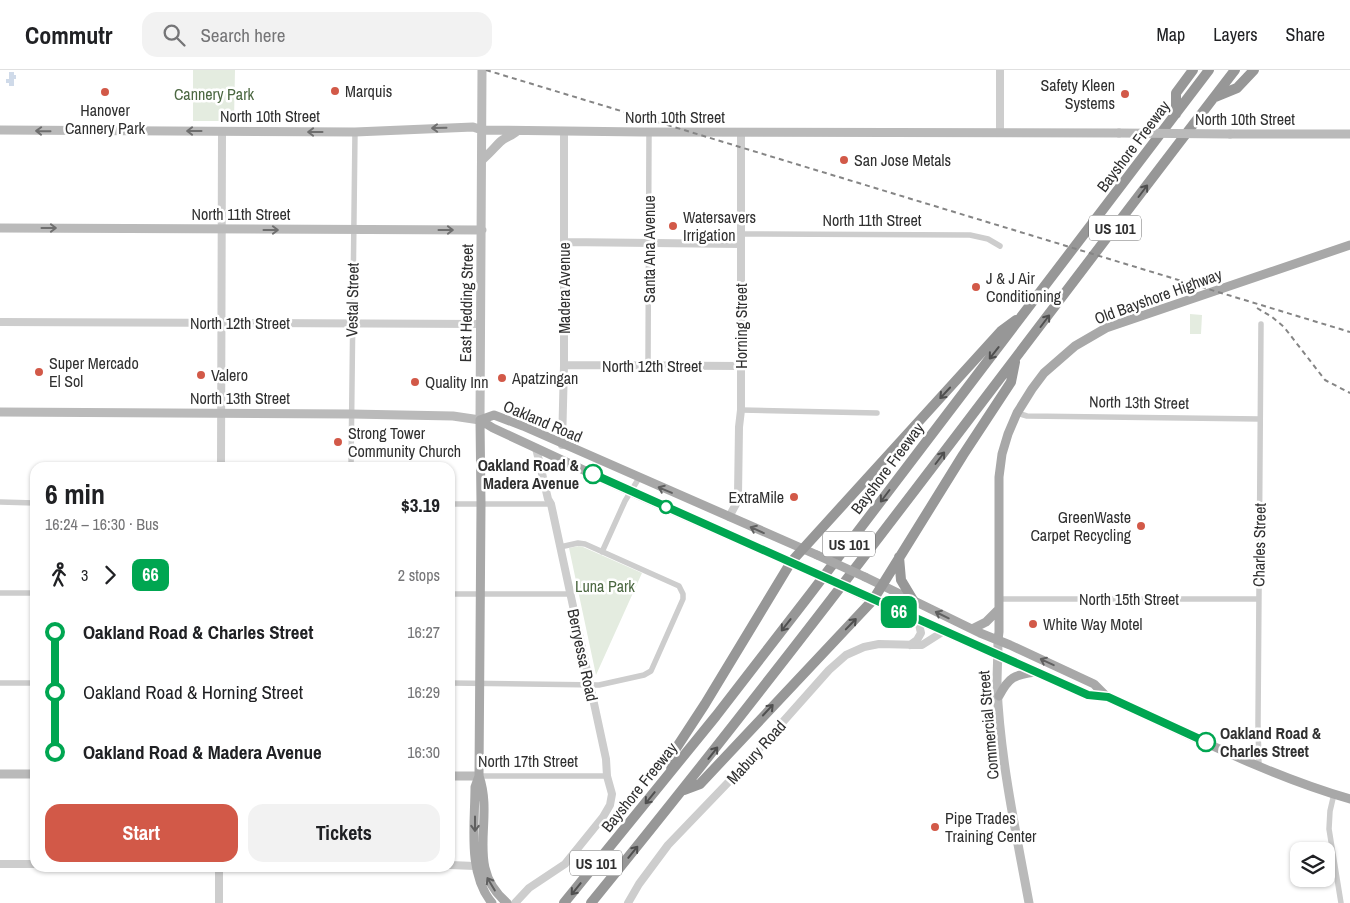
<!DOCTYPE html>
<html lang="en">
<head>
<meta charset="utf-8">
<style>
	:root { --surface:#fff; --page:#f2f2f2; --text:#202124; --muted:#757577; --line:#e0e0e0; --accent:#d25948 }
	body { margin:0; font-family:"Archivo Narrow",sans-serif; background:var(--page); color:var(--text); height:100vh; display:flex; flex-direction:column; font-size:19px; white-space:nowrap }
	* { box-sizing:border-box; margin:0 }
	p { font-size:16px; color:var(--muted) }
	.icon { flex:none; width:28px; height:28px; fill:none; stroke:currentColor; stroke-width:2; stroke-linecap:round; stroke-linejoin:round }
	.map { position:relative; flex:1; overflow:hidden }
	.details { position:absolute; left:30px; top:392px; width:425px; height:410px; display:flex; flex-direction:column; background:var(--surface); border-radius:15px; box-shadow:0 1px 4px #0004 }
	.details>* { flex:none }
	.badge { padding:0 10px; border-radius:8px; font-size:18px; line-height:32px }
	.fabs { position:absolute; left:1290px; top:772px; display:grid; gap:10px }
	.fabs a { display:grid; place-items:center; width:45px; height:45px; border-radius:10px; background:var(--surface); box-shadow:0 1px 4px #0004; font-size:25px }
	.map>.badge { position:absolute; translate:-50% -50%; box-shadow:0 0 0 2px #fff }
	.legs { display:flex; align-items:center; gap:8px; height:55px; padding:0 15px; font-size:16px }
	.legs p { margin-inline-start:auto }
	.head { display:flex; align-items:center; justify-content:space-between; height:85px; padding:0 15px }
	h1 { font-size:28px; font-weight:800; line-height:38px }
	.cta { display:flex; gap:10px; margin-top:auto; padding:10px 15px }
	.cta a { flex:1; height:58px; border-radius:15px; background:var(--accent); color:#fff; font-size:20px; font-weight:800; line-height:58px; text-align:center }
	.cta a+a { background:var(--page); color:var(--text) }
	ul { padding:0 15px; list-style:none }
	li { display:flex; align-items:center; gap:18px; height:60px; font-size:19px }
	li i { display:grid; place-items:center; width:8px; height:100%; margin:0 6px; background:currentColor }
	li i::after { content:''; width:12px; height:12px; margin:-6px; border:4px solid; border-radius:50%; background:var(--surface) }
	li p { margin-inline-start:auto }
	li:first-child i { background:linear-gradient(#0000 50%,currentColor 0) }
	li:last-child i { background:linear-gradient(currentColor 50%,#0000 0) }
	header { display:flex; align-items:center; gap:30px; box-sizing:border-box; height:70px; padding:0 25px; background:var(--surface); border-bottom:1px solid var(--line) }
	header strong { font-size:24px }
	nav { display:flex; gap:28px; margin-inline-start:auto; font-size:18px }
	.search { width:350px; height:45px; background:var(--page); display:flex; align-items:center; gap:12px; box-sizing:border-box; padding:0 18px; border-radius:15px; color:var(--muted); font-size:19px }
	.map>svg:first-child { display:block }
	.green { fill:#e4ece0 }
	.water { fill:#cfdae9 }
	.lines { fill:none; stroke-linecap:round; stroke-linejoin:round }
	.minor { stroke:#cdcdcd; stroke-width:5.5 }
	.tertiary { stroke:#cdcdcd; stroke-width:8 }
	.secondary { stroke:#bababa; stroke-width:9 }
	.primary { stroke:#a8a8a8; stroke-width:9 }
	.motorway { stroke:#979797; stroke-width:10 }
	.rail { stroke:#858585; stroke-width:2; stroke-dasharray:5 4; stroke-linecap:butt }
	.secondary-bridge { stroke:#bababa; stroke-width:9 }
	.primary-bridge { stroke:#a8a8a8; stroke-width:9 }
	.oneway { stroke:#6e6e6e }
	.oneway2 { stroke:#4f4f4f }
	.oneway3 { stroke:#606060 }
	.line-1-casing { stroke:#fff; stroke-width:11 }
	.line-1 { stroke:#00a651; stroke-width:8 }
	.poi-dot { fill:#d25948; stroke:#fff; stroke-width:2 }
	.stop-1-dot { fill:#fff; stroke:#00a651; stroke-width:2.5 }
	.labels { text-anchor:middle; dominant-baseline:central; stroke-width:5; stroke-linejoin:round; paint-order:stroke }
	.shield { fill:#fff; stroke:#6e6e6e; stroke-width:1 }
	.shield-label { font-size:15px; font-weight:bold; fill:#303030 }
	.poi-label { font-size:16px; fill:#303030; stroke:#fff; text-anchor:start }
	.park-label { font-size:16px; fill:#4c6842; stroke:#fff }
	.street-label { font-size:16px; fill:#303030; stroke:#fff }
	.stop-label { font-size:16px; font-weight:bold; fill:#303030; stroke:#fff; text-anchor:end }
</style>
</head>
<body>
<header>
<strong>Commutr</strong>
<div class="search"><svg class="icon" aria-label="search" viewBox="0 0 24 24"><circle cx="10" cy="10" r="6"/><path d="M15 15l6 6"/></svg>Search here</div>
<nav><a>Map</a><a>Layers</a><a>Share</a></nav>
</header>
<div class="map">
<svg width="1350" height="833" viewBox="0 0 1350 833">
	<rect width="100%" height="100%" fill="#fff"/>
	<path class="green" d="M 193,0 L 235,0 L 234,51 L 193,51 Z
		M 1190,244 L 1202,245 L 1201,264 L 1190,264 Z
		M 579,476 L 583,477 L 642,503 L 596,605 L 569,478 Z"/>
	<path class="water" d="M 9,2 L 14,2 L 14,5 L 16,5 L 16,9 L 14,9 L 14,16 L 9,16 L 9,13 L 6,13 L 6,9 L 9,9 Z"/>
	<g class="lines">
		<path class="minor" d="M 741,164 L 970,165 L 988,169 L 1000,176
			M 648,296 L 649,62
			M 741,340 L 877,343
			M 1017,343 L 1027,346 L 1260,349
			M 351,398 L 355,62
			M 0,432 L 35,433
			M 450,434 L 551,434
			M 602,482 L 625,431 L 639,408
			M 0,523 L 35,523
			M 450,524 L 570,524
			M 999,529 L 1258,529
			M 0,613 L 35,613
			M 450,613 L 599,615 L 644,605 L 651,601 L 683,529 L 683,524 L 679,516 L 585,474 L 578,473 L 560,477
			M 1259,696 L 1258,654 L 1261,254
			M 479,706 L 607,706
			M 1334,724 L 1330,741 L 1329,759 L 1341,833"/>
		<path class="tertiary" d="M 1000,63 L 1000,0
			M 564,172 L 741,174
			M 0,252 L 481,254
			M 564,295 L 741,296
			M 562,375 L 564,295 L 564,61
			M 221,398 L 222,61
			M 729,447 L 736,434 L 738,425 L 739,357 L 741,340 L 741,62
			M 910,575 L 917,570 L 921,563 L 918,550
			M 0,794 L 35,794
			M 450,795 L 475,796
			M 219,798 L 219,833
			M 515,833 L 529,818 L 565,794 L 603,747 L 610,735 L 612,724 L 607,706 L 606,689 L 551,434 L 548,429 L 536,378
			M 628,833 L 639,814 L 668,775 L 741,699 L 829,600 L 846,585 L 864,577 L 879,574 L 922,575 L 944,561"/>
		<path class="secondary" d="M 0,60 L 355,62 L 473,57 L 482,60 L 642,62 L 1119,63
			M 1230,64 L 1350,64
			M 482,90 C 489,84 494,78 500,72 C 505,67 512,66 517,61
			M 0,158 L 482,160
			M 0,342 L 351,344 L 453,346 L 480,350 L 482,0
			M 998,570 C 998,585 997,601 997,616 C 1000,689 1016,762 1029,833
			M 0,704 L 35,704
			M 450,706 L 479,706"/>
		<path class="primary" d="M 480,350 L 481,434 L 479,706 L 475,717 C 475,754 467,803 492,833
			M 480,350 L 494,345 L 523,356 L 817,485
			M 480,350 L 493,358 L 631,422 L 806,499
			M 865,507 L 980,563 L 1010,575 L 1094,614 L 1107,627
			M 869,528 L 1088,625 L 1107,627 C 1187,663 1266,705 1350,729
			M 972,559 L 986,552 L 999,539
			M 998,570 L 999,562 L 999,407 L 1002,384 L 1008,364 L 1017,343 L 1032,319 L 1044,303 L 1075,276 L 1106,258 L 1350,175
			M 999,626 C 1009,607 1014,605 1035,602
			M 479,706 C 495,751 464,797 507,833"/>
		<path class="motorway" d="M 1215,27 L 1237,18 L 1254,0
			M 1176,44 L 1176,23 L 1193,0
			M 899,487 L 901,510 L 913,530
			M 671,701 L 673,683 L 705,634 L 791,492 L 1001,261 L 1016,250
			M 684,720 L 700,714 L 873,530 L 963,385 L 1011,312 L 1015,292
			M 564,833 L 716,646 L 811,523 L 1209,0
			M 591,833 C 813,561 1021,278 1235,0"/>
		<path class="rail" d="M 486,0 L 1350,262
			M 1257,238 L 1272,247 L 1284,257 L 1325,310 L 1350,323"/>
		<path class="secondary-bridge" d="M 1119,63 L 1230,64"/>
		<path class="primary-bridge" d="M 817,485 L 865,507
			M 806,499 L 866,527"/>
	</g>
	<defs><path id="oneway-shaft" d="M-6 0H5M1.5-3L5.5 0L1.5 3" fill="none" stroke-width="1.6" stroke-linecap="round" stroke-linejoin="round" transform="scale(1.25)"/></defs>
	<g class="oneway">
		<use href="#oneway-shaft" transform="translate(439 58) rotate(179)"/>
		<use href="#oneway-shaft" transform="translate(43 61) rotate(-179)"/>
		<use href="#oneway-shaft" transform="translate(194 61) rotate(-180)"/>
		<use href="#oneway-shaft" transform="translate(315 62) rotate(180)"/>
		<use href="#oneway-shaft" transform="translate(49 158)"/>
		<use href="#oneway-shaft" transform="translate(271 160)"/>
		<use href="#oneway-shaft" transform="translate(446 160)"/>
	</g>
	<g class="oneway2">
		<use href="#oneway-shaft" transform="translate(1143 121) rotate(-53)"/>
		<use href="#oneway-shaft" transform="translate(1045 251) rotate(-53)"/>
		<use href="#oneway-shaft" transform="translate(994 283) rotate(128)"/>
		<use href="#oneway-shaft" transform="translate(945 323) rotate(133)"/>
		<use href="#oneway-shaft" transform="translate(940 388) rotate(-53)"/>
		<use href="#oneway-shaft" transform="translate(885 426) rotate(127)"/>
		<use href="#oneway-shaft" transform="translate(851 554) rotate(-46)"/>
		<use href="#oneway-shaft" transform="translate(786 555) rotate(128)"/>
		<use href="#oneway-shaft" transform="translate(768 640) rotate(-47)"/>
		<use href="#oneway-shaft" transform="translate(713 683) rotate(-52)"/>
		<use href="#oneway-shaft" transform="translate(650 728) rotate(129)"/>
		<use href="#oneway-shaft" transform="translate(633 782) rotate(-51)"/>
		<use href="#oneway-shaft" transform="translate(576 819) rotate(129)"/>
	</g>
	<g class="oneway3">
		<use href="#oneway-shaft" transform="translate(665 420) rotate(-157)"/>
		<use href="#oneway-shaft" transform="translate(757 460) rotate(-156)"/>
		<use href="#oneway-shaft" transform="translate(942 545) rotate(-154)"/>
		<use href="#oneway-shaft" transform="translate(1047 592) rotate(-155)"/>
		<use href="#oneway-shaft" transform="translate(475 754) rotate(90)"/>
		<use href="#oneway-shaft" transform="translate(491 814) rotate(-121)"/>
	</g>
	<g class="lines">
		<defs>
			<path id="line-1" d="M 593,404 L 1088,625 L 1108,627 L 1206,672"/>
		</defs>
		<use href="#line-1" class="line-1-casing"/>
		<use href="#line-1" class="line-1"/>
	</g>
	<g class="poi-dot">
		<circle cx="335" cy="21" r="5"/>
		<circle cx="105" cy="22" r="5"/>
		<circle cx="1125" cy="24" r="5"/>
		<circle cx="844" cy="90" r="5"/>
		<circle cx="673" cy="156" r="5"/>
		<circle cx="976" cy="217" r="5"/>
		<circle cx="39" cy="302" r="5"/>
		<circle cx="201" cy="305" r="5"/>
		<circle cx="502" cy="308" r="5"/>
		<circle cx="415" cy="312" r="5"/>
		<circle cx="338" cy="372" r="5"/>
		<circle cx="794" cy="427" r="5"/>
		<circle cx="1141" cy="456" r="5"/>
		<circle cx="1033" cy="554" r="5"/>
		<circle cx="935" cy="757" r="5"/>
	</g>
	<g class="stop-1-dot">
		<circle cx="593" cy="404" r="9"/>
		<circle cx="666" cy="437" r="6"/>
		<circle cx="1206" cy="672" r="9"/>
	</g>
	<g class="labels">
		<g class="shield">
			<rect x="1089" y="145.5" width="52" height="25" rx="4"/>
			<rect x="823" y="461.5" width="52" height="25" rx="4"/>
			<rect x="570" y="780.5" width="52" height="25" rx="4"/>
		</g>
		<g class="shield-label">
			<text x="1115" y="158">US 101</text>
			<text x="849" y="474">US 101</text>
			<text x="596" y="793">US 101</text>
		</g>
		<g class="poi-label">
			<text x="1115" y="15" text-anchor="end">Safety Kleen<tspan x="1115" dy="18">Systems</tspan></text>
			<text x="345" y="21">Marquis</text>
			<text x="105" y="40" text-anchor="middle">Hanover<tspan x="105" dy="18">Cannery Park</tspan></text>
			<text x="854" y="90">San Jose Metals</text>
			<text x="683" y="147">Watersavers<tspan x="683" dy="18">Irrigation</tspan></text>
			<text x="986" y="208">J &amp; J Air<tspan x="986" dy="18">Conditioning</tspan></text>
			<text x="49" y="293">Super Mercado<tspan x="49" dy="18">El Sol</tspan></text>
			<text x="211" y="305">Valero</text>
			<text x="512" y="308">Apatzingan</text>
			<text x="425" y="312">Quality Inn</text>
			<text x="348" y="363">Strong Tower<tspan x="348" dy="18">Community Church</tspan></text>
			<text x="784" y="427" text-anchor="end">ExtraMile</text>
			<text x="1131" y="447" text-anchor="end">GreenWaste<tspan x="1131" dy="18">Carpet Recycling</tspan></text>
			<text x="1043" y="554">White Way Motel</text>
			<text x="945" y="748">Pipe Trades<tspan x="945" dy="18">Training Center</tspan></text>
		</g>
		<g class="park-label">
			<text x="214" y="24">Cannery Park</text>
			<text x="605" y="516">Luna Park</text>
		</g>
		<g class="street-label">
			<text x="270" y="46">North 10th Street</text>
			<text x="675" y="47">North 10th Street</text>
			<text x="1245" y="49">North 10th Street</text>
			<text transform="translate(1133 76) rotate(-53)">Bayshore Freeway</text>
			<text x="241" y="144">North 11th Street</text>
			<text x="872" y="150">North 11th Street</text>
			<text transform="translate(649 179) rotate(-90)">Santa Ana Avenue</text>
			<text transform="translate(564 218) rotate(-90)">Madera Avenue</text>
			<text transform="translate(1158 226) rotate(-20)">Old Bayshore Highway</text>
			<text transform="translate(352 230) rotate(-89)">Vestal Street</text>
			<text transform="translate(466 233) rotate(-89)">East Hedding Street</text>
			<text x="240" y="253">North 12th Street</text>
			<text transform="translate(741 256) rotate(-90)">Horning Street</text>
			<text x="652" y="296">North 12th Street</text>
			<text x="240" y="328">North 13th Street</text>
			<text transform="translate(1139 332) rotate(1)">North 13th Street</text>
			<text transform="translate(543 351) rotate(23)">Oakland Road</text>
			<text transform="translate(887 398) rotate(-53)">Bayshore Freeway</text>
			<text transform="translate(1259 475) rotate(-89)">Charles Street</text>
			<text x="1129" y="529">North 15th Street</text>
			<text transform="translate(583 585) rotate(78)">Berryessa Road</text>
			<text transform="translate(988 655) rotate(-95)">Commercial Street</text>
			<text transform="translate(756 682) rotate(-48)">Mabury Road</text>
			<text x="528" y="691">North 17th Street</text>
			<text transform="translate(639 717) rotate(-51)">Bayshore Freeway</text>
		</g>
		<g class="stop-label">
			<text x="579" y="395">Oakland Road &amp;<tspan x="579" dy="18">Madera Avenue</tspan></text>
			<text x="1220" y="663" text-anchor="start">Oakland Road &amp;<tspan x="1220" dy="18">Charles Street</tspan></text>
		</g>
	</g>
</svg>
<div class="fabs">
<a><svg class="icon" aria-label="layers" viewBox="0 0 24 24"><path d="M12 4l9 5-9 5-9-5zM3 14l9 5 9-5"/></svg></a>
</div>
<b class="badge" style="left:899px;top:542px;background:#00a651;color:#fff">66</b>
<section class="details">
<div class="head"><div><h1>6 min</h1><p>16:24 – 16:30 · Bus</p></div><b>$3.19</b></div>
<div class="legs"><svg class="icon" aria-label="walk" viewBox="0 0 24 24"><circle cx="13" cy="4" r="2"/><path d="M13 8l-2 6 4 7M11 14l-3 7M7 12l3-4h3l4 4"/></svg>3<svg class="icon" aria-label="forward" viewBox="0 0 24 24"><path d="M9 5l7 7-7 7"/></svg><b class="badge" style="background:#00a651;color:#fff">66</b><p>2 stops</p></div>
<ul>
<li><i style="color:#00a651"></i><b>Oakland Road &amp; Charles Street</b><p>16:27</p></li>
<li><i style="color:#00a651"></i><span>Oakland Road &amp; Horning Street</span><p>16:29</p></li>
<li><i style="color:#00a651"></i><b>Oakland Road &amp; Madera Avenue</b><p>16:30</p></li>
</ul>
<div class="cta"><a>Start</a><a>Tickets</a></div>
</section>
</div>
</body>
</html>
